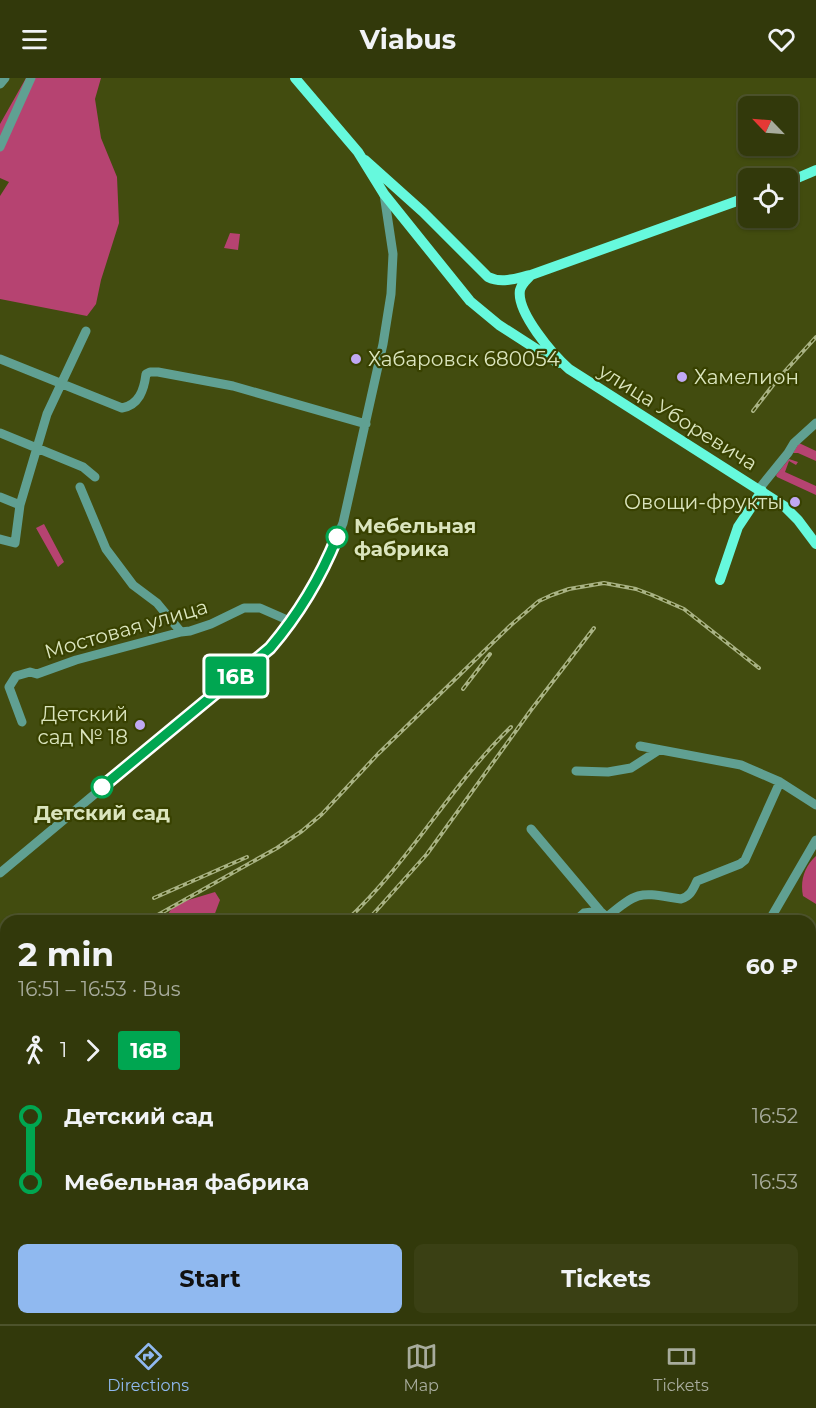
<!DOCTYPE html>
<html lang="en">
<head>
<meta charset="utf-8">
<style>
	:root { --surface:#32390b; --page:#3a4014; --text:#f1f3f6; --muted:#a8ac9d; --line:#4d532c; --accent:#90b9f0 }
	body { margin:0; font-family:Montserrat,sans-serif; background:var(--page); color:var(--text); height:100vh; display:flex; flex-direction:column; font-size:22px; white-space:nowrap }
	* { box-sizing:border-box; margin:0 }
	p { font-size:20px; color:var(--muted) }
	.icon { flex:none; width:33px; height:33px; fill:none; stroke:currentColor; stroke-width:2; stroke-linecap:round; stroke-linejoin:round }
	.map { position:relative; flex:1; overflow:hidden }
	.details { position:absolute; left:0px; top:837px; width:816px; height:410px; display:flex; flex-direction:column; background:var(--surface); border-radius:18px 18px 0 0; box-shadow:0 2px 4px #0004,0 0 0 2px var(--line) }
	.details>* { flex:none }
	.badge { padding:0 12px; border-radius:4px; font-size:21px; line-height:39px }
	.needle { width:39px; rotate:295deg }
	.fabs { position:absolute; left:738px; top:18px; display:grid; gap:12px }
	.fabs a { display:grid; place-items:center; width:60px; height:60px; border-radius:9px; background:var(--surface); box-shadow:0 2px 4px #0004,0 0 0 2px var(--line); font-size:30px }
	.map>.badge { position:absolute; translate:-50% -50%; box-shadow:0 0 0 3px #fff }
	.legs { display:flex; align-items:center; gap:9px; height:66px; padding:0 18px; font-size:20px }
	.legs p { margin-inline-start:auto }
	.headline { display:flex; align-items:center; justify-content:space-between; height:102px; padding:0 18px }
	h1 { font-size:33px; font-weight:700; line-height:45px }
	.button { display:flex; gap:12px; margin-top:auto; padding:12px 18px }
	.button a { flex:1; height:69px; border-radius:9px; background:var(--accent); color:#111; font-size:24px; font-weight:700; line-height:69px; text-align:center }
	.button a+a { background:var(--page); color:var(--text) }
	ul { padding:0 18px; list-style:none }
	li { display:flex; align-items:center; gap:21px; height:66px; font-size:22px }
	li i { display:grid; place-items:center; width:9px; height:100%; margin:0 8px; background:currentColor }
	li i::after { content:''; width:15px; height:15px; margin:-8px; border:4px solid; border-radius:50%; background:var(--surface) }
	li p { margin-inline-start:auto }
	li:first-child i { background:linear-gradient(#0000 50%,currentColor 0) }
	li:last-child i { background:linear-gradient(currentColor 50%,#0000 0) }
	header { display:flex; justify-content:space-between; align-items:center; height:78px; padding:0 18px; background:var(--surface); font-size:27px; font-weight:700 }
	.dock { display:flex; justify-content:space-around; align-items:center; height:84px; border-top:2px solid var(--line); background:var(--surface); font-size:16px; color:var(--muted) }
	.dock a { display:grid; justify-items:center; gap:3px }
	.dock .selected { color:var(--accent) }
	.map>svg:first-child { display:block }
	.green { fill:#b64371 }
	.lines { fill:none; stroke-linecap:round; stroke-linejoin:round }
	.minor { stroke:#60a092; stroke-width:9 }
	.major { stroke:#66f9dd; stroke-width:10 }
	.rail-casing { stroke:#a9b384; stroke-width:4 }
	.rail { stroke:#384100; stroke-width:1.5; stroke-dasharray:4.5; stroke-linecap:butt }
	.line-1-casing { stroke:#fff; stroke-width:14 }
	.line-1 { stroke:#00a651; stroke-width:9 }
	.poi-dot { fill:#c0a8f3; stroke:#384100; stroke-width:2 }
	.stop-1-dot { fill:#fff; stroke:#00a651; stroke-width:3 }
	.labels { text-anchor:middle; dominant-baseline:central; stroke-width:4.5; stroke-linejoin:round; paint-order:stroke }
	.poi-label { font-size:20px; fill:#dbe5be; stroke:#384100; text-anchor:start }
	.street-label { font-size:20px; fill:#dbe5be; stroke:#384100 }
	.stop-label { font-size:20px; font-weight:bold; fill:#dbe5be; stroke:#384100; text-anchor:start }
</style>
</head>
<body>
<header><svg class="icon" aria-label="menu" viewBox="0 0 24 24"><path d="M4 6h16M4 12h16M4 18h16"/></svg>Viabus<svg class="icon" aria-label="heart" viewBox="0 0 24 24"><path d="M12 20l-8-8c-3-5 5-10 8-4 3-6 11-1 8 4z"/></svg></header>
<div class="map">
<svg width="816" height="1246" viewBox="0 0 816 1246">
	<rect width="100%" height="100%" fill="#424c0f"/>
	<path class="green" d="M 26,0 L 101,0 L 95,21 L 101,60 L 117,99 L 119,145 L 101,202 L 96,226 L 87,238 L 0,221 L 0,118 L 9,104 L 0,100 L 0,46 Z
		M 230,155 L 240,156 L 238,172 L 224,170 Z
		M 799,365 L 816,373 L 816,383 L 798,375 L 793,375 Z
		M 789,381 L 798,384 L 796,387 L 789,383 L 785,394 L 816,408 L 816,417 L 777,399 L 776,397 Z
		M 44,446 L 64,484 L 58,489 L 36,450 Z
		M 816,778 L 816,826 L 803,818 C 800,803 804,789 816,778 Z
		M 215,814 L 220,822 L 214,838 L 219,843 L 163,843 L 175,826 Z
		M 816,863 L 816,1040 L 810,1032 L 810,866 Z"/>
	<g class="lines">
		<path class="minor" d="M 0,6 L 5,0
			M 0,69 L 31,0
			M 0,281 L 122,330 C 139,327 144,312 146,296 L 150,294 L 158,294 L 233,308 L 366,346
			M 0,355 L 83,389 L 95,399
			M 80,409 L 106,471 L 133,507 L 157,525 L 181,554
			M 759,411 L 788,375 L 794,365 L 816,345
			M 0,419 L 20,427
			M 0,461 L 15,465 L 20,427 L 47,336 L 86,253
			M 22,644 L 9,609 L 16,598 L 30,594 L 37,596 L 76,582 L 181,554 L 190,553 L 211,546 L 244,530 L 260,530 L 292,544
			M 640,668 L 741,687 L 780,704 L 816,727
			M 576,693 L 608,694 L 631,690 L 659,672
			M 531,751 L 600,833 L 610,842
			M 0,795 L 270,570 L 292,544 L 325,488 L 343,445 L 383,266 L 391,216 L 393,176 L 384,116
			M 607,839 C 640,811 641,815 681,821 C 691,818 693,811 697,803 L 740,786 L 745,782 L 780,704
			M 575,843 L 584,835 L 600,833
			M 769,843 L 816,762
			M 810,1048 L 816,1056
			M 810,1170 L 816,1171
			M 277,1240 L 283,1246
			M 161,1246 L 167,1240
			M 327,1246 L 332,1240
			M 452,1246 L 457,1240
			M 573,1246 L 578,1240"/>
		<path class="major" d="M 295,0 L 358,74 L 384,116 L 470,223 L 499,247 L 558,285
			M 365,82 L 423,134 L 488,199 C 502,206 516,200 531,197 L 748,119
			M 788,104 L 816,92
			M 531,197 C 527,202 522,205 520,212 C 516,234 553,277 569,291 L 784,428 L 798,442 L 816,466
			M 720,502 L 738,449 L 762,413"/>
		<defs>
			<path id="rail" d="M 753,333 L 777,302 L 816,259
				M 463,611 L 490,576
				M 154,820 L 247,779
				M 147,843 L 277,770 L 302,753 L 322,736 L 378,676 L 511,547 L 539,523 L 552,517 L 569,511 L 604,505 L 636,511 L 652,517 L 684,531 L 759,590
				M 346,843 C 409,785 450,708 511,649
				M 367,843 L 427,776 L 531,632 L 594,550
				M 0,898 L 6,897
				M 0,927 L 6,924
				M 0,957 L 6,955
				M 0,985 L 6,984
				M 0,1108 L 6,1100"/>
		</defs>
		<use href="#rail" class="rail-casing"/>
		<use href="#rail" class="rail"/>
	</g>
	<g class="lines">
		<defs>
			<path id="line-1" d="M 102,709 L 270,570 C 299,536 320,501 337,459"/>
		</defs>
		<use href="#line-1" class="line-1-casing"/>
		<use href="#line-1" class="line-1"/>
	</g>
	<g class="poi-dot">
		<circle cx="356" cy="281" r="6"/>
		<circle cx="682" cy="299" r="6"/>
		<circle cx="795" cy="424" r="6"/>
		<circle cx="140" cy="647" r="6"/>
	</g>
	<g class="stop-1-dot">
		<circle cx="337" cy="459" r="10"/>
		<circle cx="102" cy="709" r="10"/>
	</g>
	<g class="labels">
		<g class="poi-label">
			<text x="368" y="281">Хабаровск 680054</text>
			<text x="694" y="299">Хамелион</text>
			<text x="783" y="424" text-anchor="end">Овощи-фрукты</text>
			<text x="128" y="636" text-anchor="end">Детский<tspan x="128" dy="23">сад № 18</tspan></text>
		</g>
		<g class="street-label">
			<text transform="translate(678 339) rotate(32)">улица Уборевича</text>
			<text transform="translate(126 551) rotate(-16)">Мостовая улица</text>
		</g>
		<g class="stop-label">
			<text x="354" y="448">Мебельная<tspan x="354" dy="23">фабрика</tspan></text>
			<text x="102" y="735" text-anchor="middle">Детский сад</text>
		</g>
	</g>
</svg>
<div class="fabs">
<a><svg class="needle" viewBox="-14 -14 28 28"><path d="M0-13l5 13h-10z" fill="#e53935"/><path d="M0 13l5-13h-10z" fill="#a8ac9d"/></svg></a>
<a><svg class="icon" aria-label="locate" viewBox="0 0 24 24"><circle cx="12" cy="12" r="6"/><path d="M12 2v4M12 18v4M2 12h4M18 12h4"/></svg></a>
</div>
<b class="badge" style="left:236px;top:598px;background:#00a651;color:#fff">16В</b>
<section class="details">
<div class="headline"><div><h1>2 min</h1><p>16:51 – 16:53 · Bus</p></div><b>60 ₽</b></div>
<div class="legs"><svg class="icon" aria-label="walk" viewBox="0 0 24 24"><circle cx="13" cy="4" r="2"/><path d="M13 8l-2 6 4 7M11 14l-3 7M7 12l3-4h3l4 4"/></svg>1<svg class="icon" aria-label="forward" viewBox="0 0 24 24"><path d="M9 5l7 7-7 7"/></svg><b class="badge" style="background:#00a651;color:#fff">16В</b></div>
<ul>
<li><i style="color:#00a651"></i><b>Детский сад</b><p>16:52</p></li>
<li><i style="color:#00a651"></i><b>Мебельная фабрика</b><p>16:53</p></li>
</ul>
<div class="button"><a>Start</a><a>Tickets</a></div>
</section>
</div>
<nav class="dock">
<a class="selected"><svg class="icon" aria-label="directions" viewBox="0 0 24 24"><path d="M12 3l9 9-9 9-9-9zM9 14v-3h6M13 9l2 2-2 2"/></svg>Directions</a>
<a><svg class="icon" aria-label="map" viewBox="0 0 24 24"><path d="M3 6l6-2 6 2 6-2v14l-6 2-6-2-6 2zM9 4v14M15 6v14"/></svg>Map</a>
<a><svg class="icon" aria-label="tickets" viewBox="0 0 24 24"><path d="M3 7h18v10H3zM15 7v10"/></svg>Tickets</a>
</nav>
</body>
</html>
